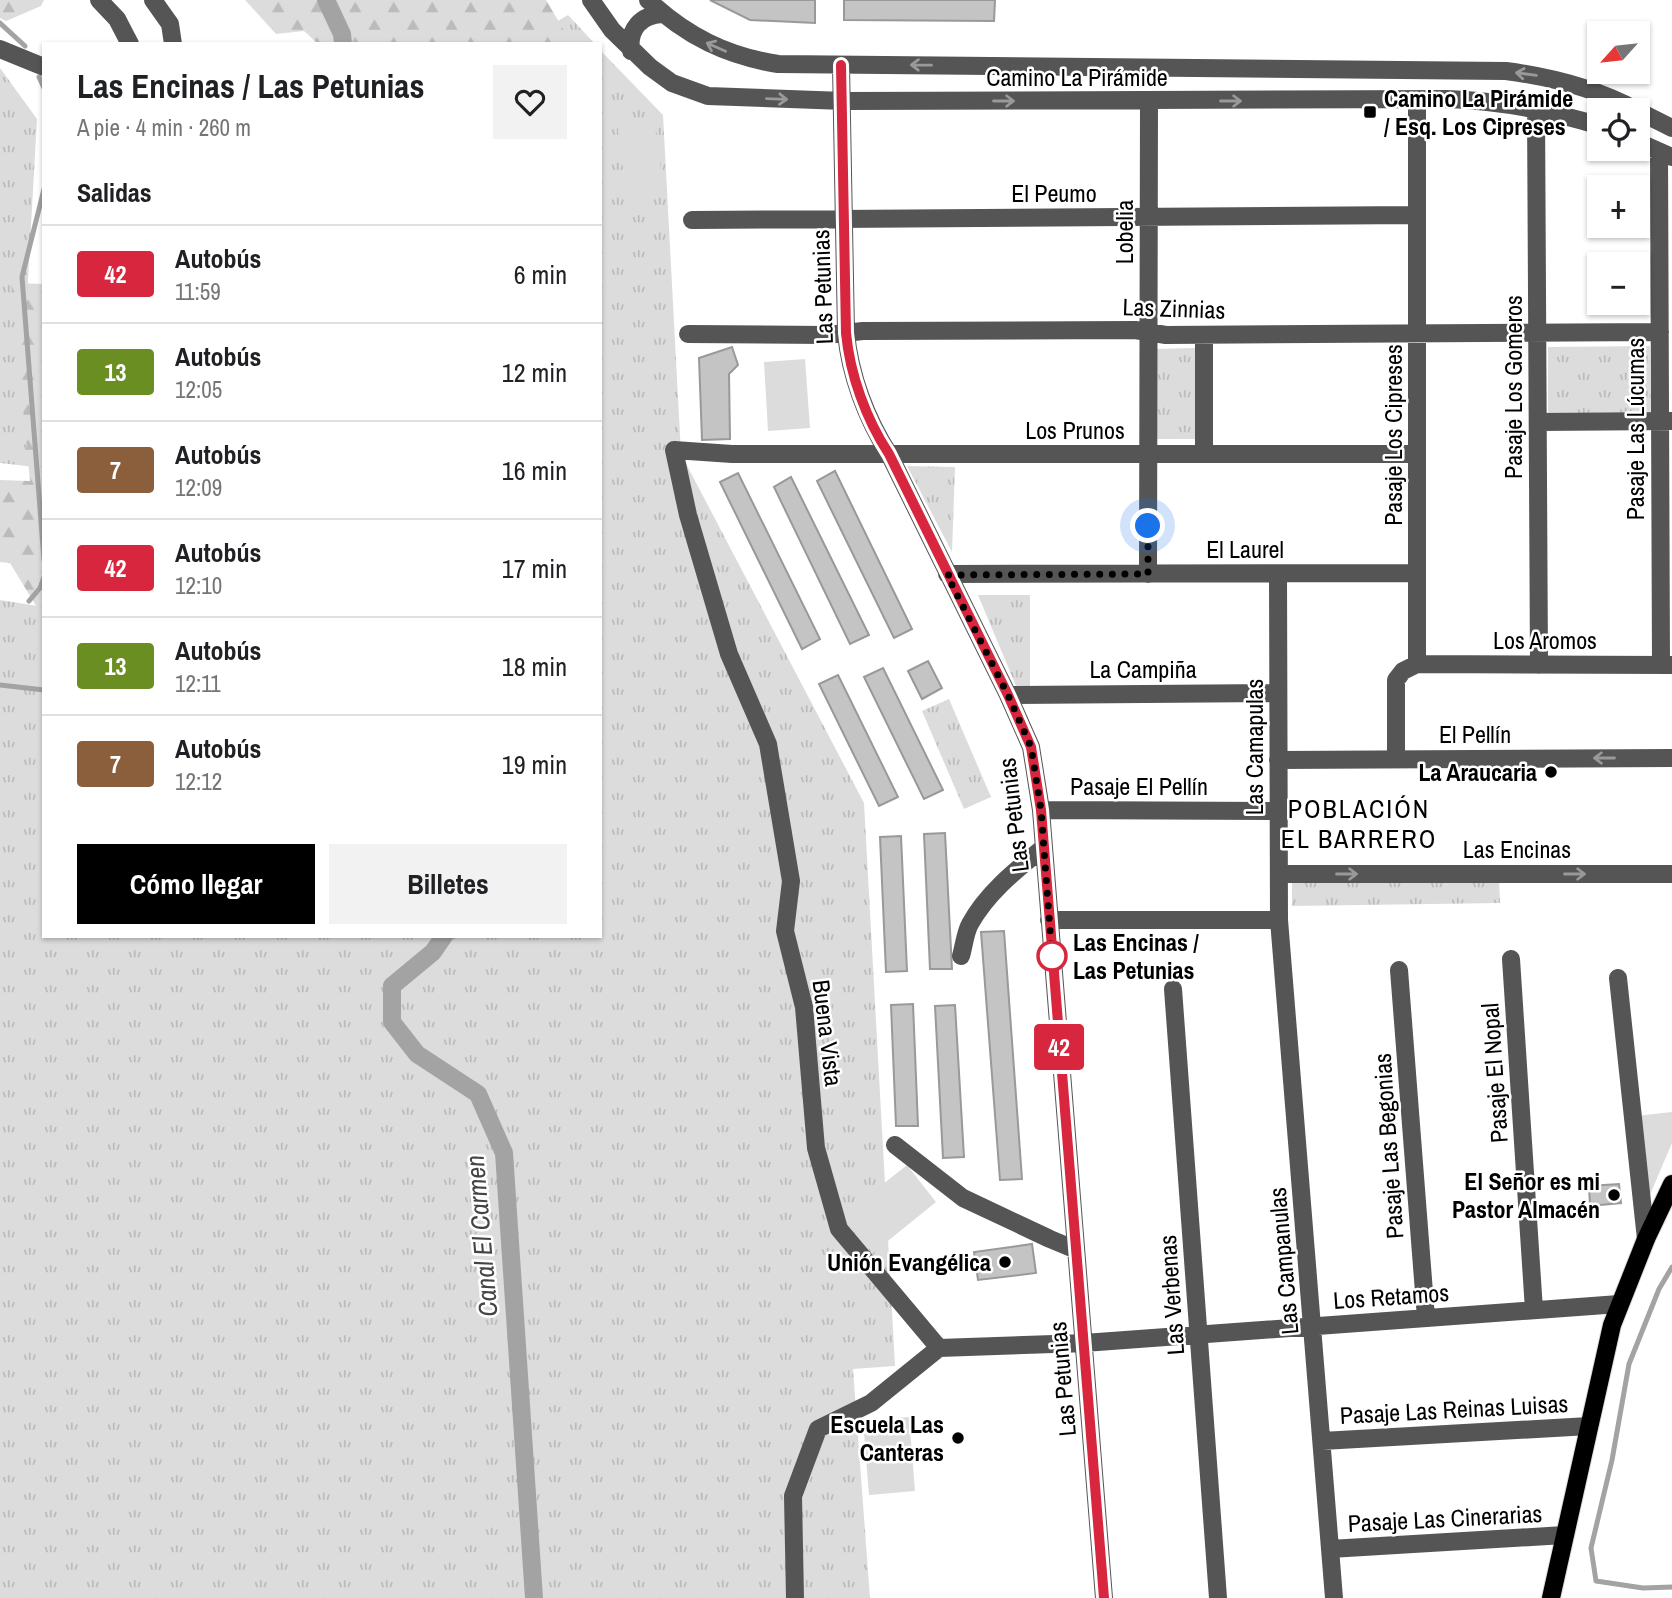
<!DOCTYPE html>
<html lang="es">
<head>
<meta charset="utf-8">
<style>
	:root { --surface:#fff; --page:#f2f2f2; --text:#202124; --muted:#757577; --line:#e0e0e0; --accent:#000 }
	body { margin:0; font-family:"Archivo Narrow",sans-serif; background:var(--page); color:var(--text); height:100vh; display:flex; flex-direction:column; font-size:26px; white-space:nowrap }
	* { box-sizing:border-box; margin:0 }
	p { font-size:23px; color:var(--muted) }
	.icon { flex:none; width:38px; height:38px; fill:none; stroke:currentColor; stroke-width:2; stroke-linecap:round; stroke-linejoin:round }
	.map { position:relative; flex:1; overflow:hidden }
	.panel { position:absolute; left:42px; top:42px; width:560px; height:896px; display:flex; flex-direction:column; background:var(--surface); border-radius:0px; box-shadow:0 2px 5px #0004 }
	.panel>* { flex:none }
	.badge { padding:0 14px; border-radius:5px; font-size:24px; line-height:46px }
	.needle { width:46px; rotate:243deg }
	.controls { position:absolute; left:1587px; top:21px; display:grid; gap:14px }
	.controls a { display:grid; place-items:center; width:63px; height:63px; border-radius:0px; background:var(--surface); box-shadow:0 2px 5px #0004; font-size:35px }
	.you { position:absolute; width:35px; height:35px; margin:-18px; border:5px solid #fff; border-radius:50%; background:#1a73e8; box-shadow:0 0 0 10px #1a73e833 }
	.map>.badge { position:absolute; translate:-50% -50%; box-shadow:0 0 0 4px #fff }
	h2 { padding:0 35px; font-size:26px; line-height:63px }
	.round { display:grid; place-items:center; flex:none; width:74px; height:74px; border-radius:0px; background:var(--page) }
	.summary { display:flex; align-items:center; justify-content:space-between; height:119px; padding:0 35px }
	h1 { font-size:33px; font-weight:700; line-height:52px }
	.action { display:flex; gap:14px; margin-top:auto; padding:14px 35px }
	.action a { flex:1; height:80px; border-radius:0px; background:var(--accent); color:#fff; font-size:28px; font-weight:700; line-height:80px; text-align:center }
	.action a+a { background:var(--page); color:var(--text) }
	ul { padding:0; list-style:none }
	li { display:flex; align-items:center; gap:21px; height:98px; padding:0 35px; border-top:2px solid var(--line) }
	li div { flex:1 }
	li b { display:block; font-size:26px }
	li em { font-style:normal }
	li .badge { min-width:77px; font-weight:700; text-align:center }
	.map>svg:first-child { display:block }
	.grass { fill:url(#grass-tufts) }
	.forest { fill:url(#forest-firs) }
	.park { fill:#dcdcdc }
	.lines { fill:none; stroke-linecap:round; stroke-linejoin:round }
	.stream { stroke:#a3a3a3; stroke-width:5 }
	.canal { stroke:#a3a3a3; stroke-width:18 }
	.building { fill:#c4c4c4; stroke:#999; stroke-width:2 }
	.major-casing { stroke:#dbdbdb; stroke-width:20 }
	.minor { stroke:#555; stroke-width:18 }
	.major { stroke:#000; stroke-width:18 }
	.oneway { stroke:#999 }
	.line-casing { stroke:#fff; stroke-width:16 }
	.line { stroke:#d7263d; stroke-width:10 }
	.walk { stroke:#000; stroke-width:7; stroke-dasharray:0 12.6 }
	.poi-dot { fill:#000; stroke:#fff; stroke-width:2.5 }
	.stop-dot { fill:#fff; stroke:#d7263d; stroke-width:3.5 }
	.labels { text-anchor:middle; dominant-baseline:central; stroke-width:5; stroke-linejoin:round; paint-order:stroke }
	.street-label { font-size:24px; fill:#000; stroke:#fff }
	.poi-label { font-size:24px; font-weight:bold; fill:#000; stroke:#fff; text-anchor:end }
	.stop-label { font-size:24px; font-weight:bold; fill:#000; stroke:#fff; text-anchor:start }
	.neighbourhood-label { font-size:26px; letter-spacing:2px; fill:#000; stroke:#fff }
	.water-label { font-size:26px; font-style:italic; fill:#444; stroke:#fff }
</style>
</head>
<body>
<div class="map">
<svg width="1672" height="1598" viewBox="0 0 1672 1598">
	<defs>
		<pattern id="grass-tufts" width="24" height="20" patternUnits="userSpaceOnUse" patternTransform="scale(1.75)"><rect width="24" height="20" fill="#dcdcdc"/><path d="M3 7l-1-3M5 7V3M7 7l1-3M15 17l-1-3M17 17v-4M19 17l1-3" fill="none" stroke="#bbb"/></pattern>
		<pattern id="forest-firs" width="22" height="20" patternUnits="userSpaceOnUse" patternTransform="scale(1.75)"><rect width="22" height="20" fill="#dcdcdc"/><path d="M5 1l3.5 6h-7zM16 11l3.5 6h-7z" fill="#bbb"/></pattern>
	</defs>
	<rect width="100%" height="100%" fill="#fff"/>
	<path class="grass" d="M 568,15 L 595,44 L 519,44 Z
		M 600,50 L 663,115 L 681,454 L 864,803 L 895,1366 L 853,1369 L 870,1598 L 0,1598 L 0,600 L 44,607 L 44,936 L 600,936 Z
		M 0,68 L 37,119 L 28,279 L 35,467 L 0,463 Z
		M 1650,346 L 1651,416 L 1548,417 L 1548,347 Z
		M 1195,348 L 1196,439 L 1156,439 L 1155,349 Z
		M 907,466 L 955,467 L 952,552 Z
		M 978,595 L 1030,595 L 1030,686 L 1016,686 Z
		M 949,699 L 991,797 L 964,809 L 922,711 Z
		M 1499,880 L 1500,903 L 1292,906 L 1292,883 Z"/>
	<path class="forest" d="M 0,0 L 44,0 L 41,6 L 6,21 L 0,18 Z
		M 245,0 L 546,0 L 572,44 L 318,44 L 304,31 L 276,34 Z
		M 11,283 L 44,284 L 44,619 L 10,563 L 0,562 L 0,480 L 30,481 Z"/>
	<path class="park" d="M 654,118 L 663,187 L 626,192 L 617,123 Z
		M 805,359 L 810,428 L 768,431 L 764,362 Z
		M 1672,1112 L 1672,1143 L 1646,1204 L 1636,1116 Z
		M 907,1165 L 936,1202 L 873,1253 L 843,1216 Z
		M 909,1417 L 915,1491 L 869,1495 L 863,1420 Z"/>
	<g class="lines">
		<path class="stream" d="M 0,23 L 25,46
			M 39,77 L 44,88
			M 44,189 L 22,277 L 44,560
			M 29,601 L 40,588 L 44,577
			M 0,685 L 44,690
			M 1672,1267 L 1659,1289 L 1629,1364 L 1612,1460 L 1591,1548 L 1596,1581 L 1643,1588 L 1672,1587"/>
		<path class="canal" d="M 326,0 L 342,34 L 343,44
			M 444,936 L 433,952 L 392,986 L 392,1022 L 417,1054 L 478,1094 L 504,1153 L 534,1598"/>
	</g>
	<path class="building" d="M 710,0 L 815,0 L 815,23 L 750,20 Z
		M 844,0 L 995,0 L 994,21 L 844,20 Z
		M 732,347 L 738,365 L 729,374 L 730,439 L 702,440 L 699,358 Z
		M 835,471 L 912,629 L 894,638 L 817,481 Z
		M 738,473 L 820,639 L 802,649 L 720,482 Z
		M 791,477 L 869,635 L 850,644 L 774,487 Z
		M 928,661 L 942,688 L 922,699 L 908,671 Z
		M 883,668 L 943,790 L 924,799 L 864,677 Z
		M 838,675 L 898,797 L 879,806 L 819,684 Z
		M 945,833 L 952,969 L 930,969 L 924,834 Z
		M 901,836 L 907,971 L 886,972 L 880,837 Z
		M 1004,931 L 1022,1179 L 1000,1180 L 981,932 Z
		M 913,1004 L 918,1126 L 896,1126 L 891,1005 Z
		M 955,1005 L 964,1157 L 943,1158 L 935,1006 Z
		M 1619,1184 L 1621,1203 L 1590,1206 L 1589,1186 Z
		M 1032,1244 L 1036,1273 L 978,1280 L 974,1252 Z"/>
	<g class="lines">
		<defs>
			<path id="major" d="M 1551,1598 L 1612,1325 L 1646,1239 L 1672,1184"/>
		</defs>
		<use href="#major" class="major-casing"/>
		<path class="minor" d="M 99,0 L 117,19 L 130,44
			M 153,0 L 170,24 L 173,44
			M 591,0 L 612,30 L 650,67 L 672,83 L 708,96 L 844,101 L 1447,99 C 1500,101 1549,110 1600,126
			M 648,0 C 686,36 727,56 778,64 L 1506,71 C 1552,77 1595,88 1636,110
			M 0,49 L 44,67
			M 631,51 C 628,29 641,15 662,14
			M 841,65 L 846,333 C 850,375 866,418 889,454 L 1008,695 L 1031,747 L 1041,810 L 1104,1598
			M 1417,100 L 1417,664
			M 1536,108 L 1539,665
			M 1638,111 L 1672,128
			M 1638,142 L 1672,157
			M 1659,152 L 1661,665
			M 692,220 L 1417,215
			M 688,334 L 827,335 L 863,331 L 1135,330 L 1166,335 L 1660,332
			M 1538,422 L 1672,421
			M 1204,454 L 1204,335
			M 1417,454 L 732,454 L 674,450 L 688,515 L 729,654 L 768,744 L 791,881 L 785,931 L 804,1007 L 816,1148 L 839,1229 L 939,1348 L 1084,1343 L 1619,1304
			M 947,574 L 1417,573
			M 1148,574 L 1149,101
			M 1278,574 L 1279,920 L 1334,1598
			M 1008,695 L 1278,693
			M 1396,759 L 1396,680 L 1403,671 L 1417,664 L 1672,665
			M 1278,760 L 1672,758
			M 1041,810 L 1279,811
			M 1279,874 L 1672,874
			M 1049,920 L 1279,920
			M 961,956 C 964,946 965,933 970,924 C 987,893 1016,870 1043,848
			M 1511,959 L 1534,1310
			M 1399,970 L 1426,1318
			M 1618,978 L 1646,1239
			M 1173,989 L 1218,1598
			M 895,1145 L 963,1198 L 1050,1239 L 1074,1249
			M 1322,1441 L 1589,1426
			M 1330,1549 L 1564,1535
			M 795,1598 L 793,1496 L 818,1429 L 871,1403 L 939,1348"/>
		<use href="#major" class="major"/>
	</g>
	<defs><path id="oneway-shaft" d="M-6 0H5M1.5-3L5.5 0L1.5 3" fill="none" stroke-width="1.6" stroke-linecap="round" stroke-linejoin="round" transform="scale(1.75)"/></defs>
	<g class="oneway">
		<use href="#oneway-shaft" transform="translate(716 47) rotate(-156)"/>
		<use href="#oneway-shaft" transform="translate(921 65) rotate(-179)"/>
		<use href="#oneway-shaft" transform="translate(1526 74) rotate(-172)"/>
		<use href="#oneway-shaft" transform="translate(777 99) rotate(2)"/>
		<use href="#oneway-shaft" transform="translate(1004 101)"/>
		<use href="#oneway-shaft" transform="translate(1231 101)"/>
		<use href="#oneway-shaft" transform="translate(1604 758) rotate(180)"/>
		<use href="#oneway-shaft" transform="translate(1347 874)"/>
		<use href="#oneway-shaft" transform="translate(1575 874)"/>
	</g>
	<g class="lines">
		<defs>
			<path id="line" d="M 841,65 L 846,333 C 850,375 866,419 889,454 L 1008,695 L 1031,747 L 1041,810 L 1104,1598"/>
		</defs>
		<use href="#line" class="line-casing"/>
		<use href="#line" class="line"/>
		<path class="walk" d="M 1052,956 L 1041,810 L 1031,747 L 1008,695 L 947,575 L 1148,574 L 1148,526"/>
	</g>
	<g class="poi-dot">
		<rect x="1363" y="105" width="14" height="14" rx="3.5"/>
		<circle cx="1551" cy="772" r="7"/>
		<circle cx="1614" cy="1195" r="7"/>
		<circle cx="1005" cy="1262" r="7"/>
		<circle cx="958" cy="1438" r="7"/>
	</g>
	<circle class="stop-dot" cx="1052" cy="956" r="14"/>
	<g class="labels">
		<g class="street-label">
			<text x="1077" y="77">Camino La Pirámide</text>
			<text x="1054" y="193">El Peumo</text>
			<text transform="translate(1124 232) rotate(-90)">Lobelia</text>
			<text transform="translate(822 287) rotate(-92)">Las Petunias</text>
			<text transform="translate(1174 308) rotate(2)">Las Zinnias</text>
			<text transform="translate(1513 387) rotate(-90)">Pasaje Los Gomeros</text>
			<text transform="translate(1635 429) rotate(-90)">Pasaje Las Lúcumas</text>
			<text x="1075" y="430">Los Prunos</text>
			<text transform="translate(1393 435) rotate(-90)">Pasaje Los Cipreses</text>
			<text x="1245" y="549">El Laurel</text>
			<text x="1545" y="640">Los Aromos</text>
			<text x="1143" y="669">La Campiña</text>
			<text x="1475" y="734">El Pellín</text>
			<text transform="translate(1254 747) rotate(-90)">Las Camapulas</text>
			<text x="1139" y="786">Pasaje El Pellín</text>
			<text transform="translate(1013 815) rotate(-97)">Las Petunias</text>
			<text x="1517" y="849">Las Encinas</text>
			<text transform="translate(828 1033) rotate(83)">Buena Vista</text>
			<text transform="translate(1494 1073) rotate(-94)">Pasaje El Nopal</text>
			<text transform="translate(1388 1146) rotate(-94)">Pasaje Las Begonias</text>
			<text transform="translate(1283 1261) rotate(-95)">Las Campanulas</text>
			<text transform="translate(1171 1295) rotate(-94)">Las Verbenas</text>
			<text transform="translate(1391 1296) rotate(-4)">Los Retamos</text>
			<text transform="translate(1062 1379) rotate(-95)">Las Petunias</text>
			<text transform="translate(1454 1409) rotate(-3)">Pasaje Las Reinas Luisas</text>
			<text transform="translate(1445 1518) rotate(-3)">Pasaje Las Cinerarias</text>
		</g>
		<g class="poi-label">
			<text x="1384" y="98" text-anchor="start">Camino La Pirámide<tspan x="1384" dy="28">/ Esq. Los Cipreses</tspan></text>
			<text x="1537" y="772">La Araucaria</text>
			<text x="1600" y="1181">El Señor es mi<tspan x="1600" dy="28">Pastor Almacén</tspan></text>
			<text x="991" y="1262">Unión Evangélica</text>
			<text x="944" y="1424">Escuela Las<tspan x="944" dy="28">Canteras</tspan></text>
		</g>
		<g class="stop-label">
			<text x="1073" y="942">Las Encinas /<tspan x="1073" dy="28">Las Petunias</tspan></text>
		</g>
		<g class="neighbourhood-label">
			<text x="1359" y="808">POBLACIÓN<tspan x="1359" dy="30">EL BARRERO</tspan></text>
		</g>
		<g class="water-label">
			<text transform="translate(481 1236) rotate(-95)">Canal El Carmen</text>
		</g>
	</g>
</svg>
<div class="controls">
<a><svg class="needle" viewBox="-14 -14 28 28"><path d="M0-13l5 13h-10z" fill="#e53935"/><path d="M0 13l5-13h-10z" fill="#757577"/></svg></a>
<a><svg class="icon" aria-label="locate" viewBox="0 0 24 24"><circle cx="12" cy="12" r="6"/><path d="M12 2v4M12 18v4M2 12h4M18 12h4"/></svg></a>
<a>+</a>
<a>−</a>
</div>
<div class="you" style="left:1148px;top:526px"></div>
<b class="badge" style="left:1059px;top:1047px;background:#d7263d;color:#fff">42</b>
<section class="panel">
<div class="summary"><div><h1>Las Encinas / Las Petunias</h1><p>A pie · 4 min · 260 m</p></div><a class="round"><svg class="icon" aria-label="heart" viewBox="0 0 24 24"><path d="M12 20l-8-8c-3-5 5-10 8-4 3-6 11-1 8 4z"/></svg></a></div>
<h2>Salidas</h2>
<ul>
<li><span class="badge" style="background:#d7263d;color:#fff">42</span><div><b>Autobús</b><p>11:59</p></div><em>6 min</em></li>
<li><span class="badge" style="background:#6b8e23;color:#fff">13</span><div><b>Autobús</b><p>12:05</p></div><em>12 min</em></li>
<li><span class="badge" style="background:#8b5e3c;color:#fff">7</span><div><b>Autobús</b><p>12:09</p></div><em>16 min</em></li>
<li><span class="badge" style="background:#d7263d;color:#fff">42</span><div><b>Autobús</b><p>12:10</p></div><em>17 min</em></li>
<li><span class="badge" style="background:#6b8e23;color:#fff">13</span><div><b>Autobús</b><p>12:11</p></div><em>18 min</em></li>
<li><span class="badge" style="background:#8b5e3c;color:#fff">7</span><div><b>Autobús</b><p>12:12</p></div><em>19 min</em></li>
</ul>
<div class="action"><a>Cómo llegar</a><a>Billetes</a></div>
</section>
</div>
</body>
</html>
